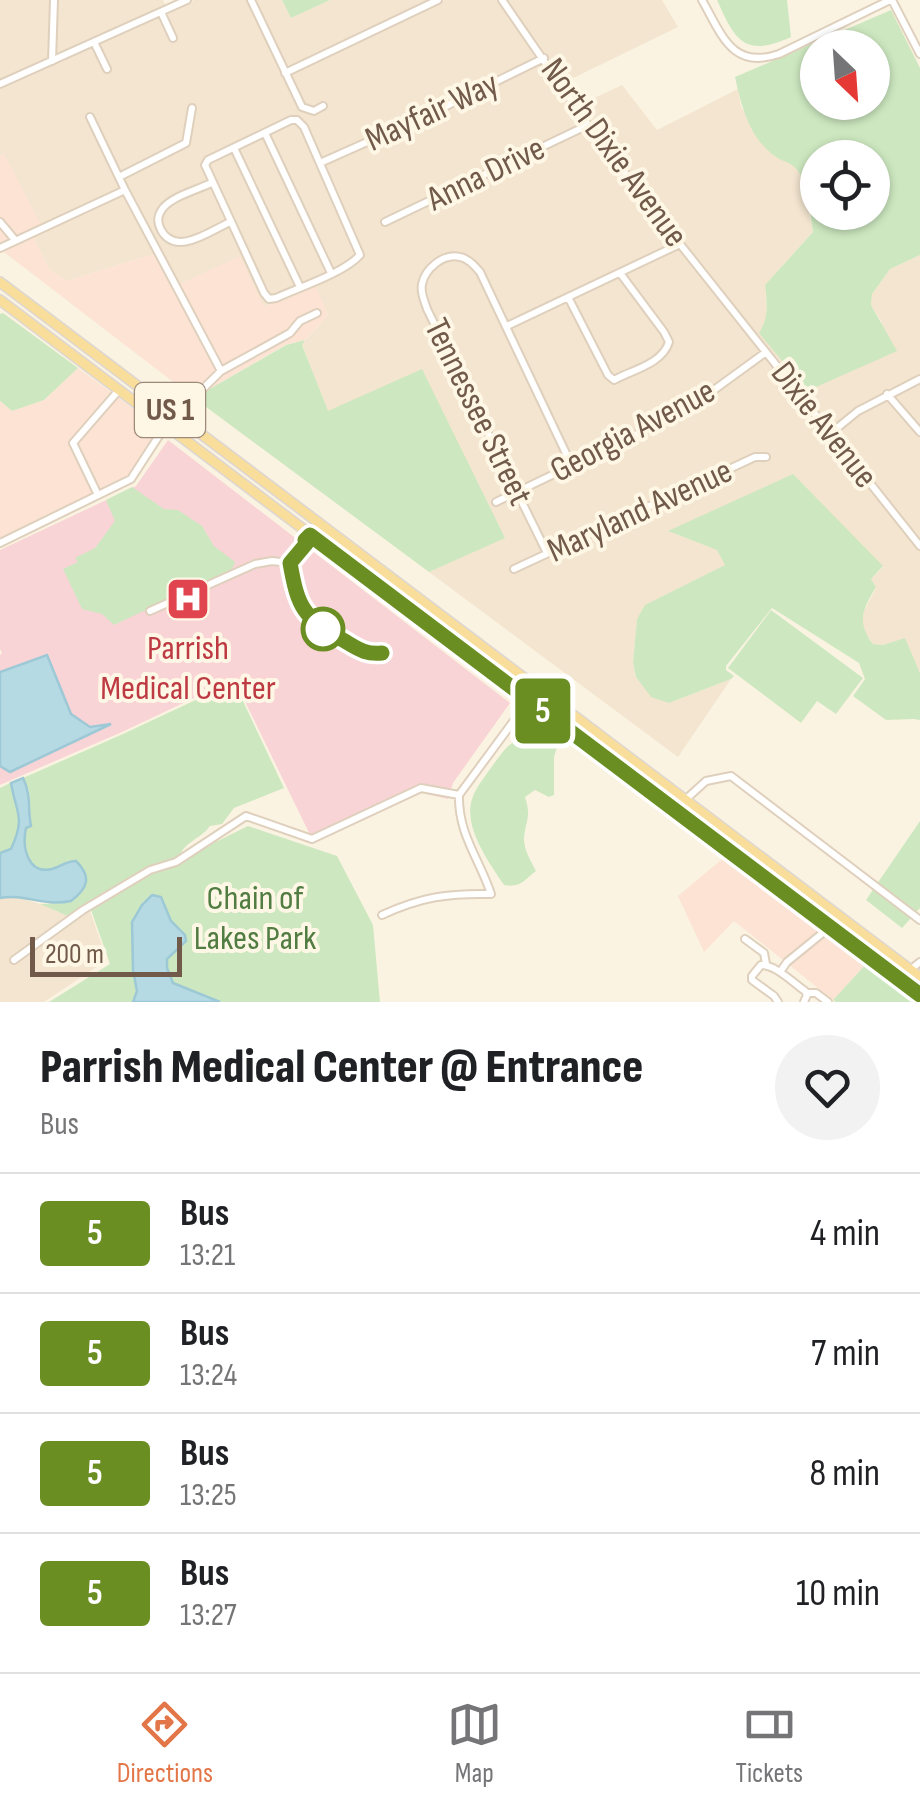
<!DOCTYPE html>
<html lang="en">
<head>
<meta charset="utf-8">
<style>
	:root { --surface:#fff; --page:#f2f2f2; --text:#202124; --muted:#757577; --line:#e0e0e0; --accent:#e37648 }
	body { margin:0; font-family:"Sofia Sans Condensed",sans-serif; background:var(--page); color:var(--text); height:100vh; display:flex; flex-direction:column; font-size:38px; white-space:nowrap }
	* { box-sizing:border-box; margin:0 }
	p { font-size:32px; color:var(--muted) }
	.icon { flex:none; width:55px; height:55px; fill:none; stroke:currentColor; stroke-width:2; stroke-linecap:round; stroke-linejoin:round }
	.map { position:relative; height:1002px; overflow:hidden }
	.drawer { display:flex; flex-direction:column; background:var(--surface); flex:1 }
	.drawer>* { flex:none }
	.badge { padding:0 20px; border-radius:8px; font-size:35px; line-height:65px }
	.needle { width:65px; rotate:155deg }
	.controls { position:absolute; left:800px; top:30px; display:grid; gap:20px }
	.controls a { display:grid; place-items:center; width:90px; height:90px; border-radius:50%; background:var(--surface); box-shadow:0 2px 8px #0004; font-size:50px }
	.scale { position:absolute; left:30px; bottom:25px; width:152px; box-sizing:border-box; padding-left:10px; border:5px solid #715a49; border-top:0; font-size:28px; line-height:35px; white-space:nowrap; color:#715a49; -webkit-text-stroke:8px #fff7e6; paint-order:stroke }
	.map>.badge { position:absolute; translate:-50% -50%; box-shadow:0 0 0 5px #fff }
	.round { display:grid; place-items:center; flex:none; width:105px; height:105px; border-radius:52px; background:var(--page) }
	.headline { display:flex; align-items:center; justify-content:space-between; height:170px; padding:0 40px }
	h1 { font-size:48px; font-weight:800; line-height:75px }
	ul { padding:0; list-style:none }
	li { display:flex; align-items:center; gap:30px; height:120px; padding:0 40px; border-top:2px solid var(--line) }
	li div { flex:1 }
	li b { display:block; font-size:38px }
	li em { font-style:normal }
	li .badge { min-width:110px; font-weight:700; text-align:center }
	.menu { display:flex; justify-content:space-around; align-items:center; height:140px; border-top:2px solid var(--line); background:var(--surface); font-size:28px; color:var(--muted) }
	.menu a { display:grid; justify-items:center; gap:5px }
	.menu .selected { color:var(--accent) }
	.map>svg:first-child { display:block }
	.residential { fill:#f3e5cf }
	.commercial { fill:#fce3d4 }
	.medical { fill:#f9d4d6 }
	.green { fill:#cde8c0; fill-rule:evenodd }
	.water { fill:#b6dae4; stroke:#9dc8d5; stroke-width:2.5 }
	.lines { fill:none; stroke-linecap:round; stroke-linejoin:round }
	.minor-casing { stroke:#dfd0bd; stroke-width:10 }
	.major-casing { stroke:#ddd7d3; stroke-width:12 }
	.minor { stroke:#fff; stroke-width:6 }
	.major { stroke:#f9dd9a; stroke-width:9 }
	.line-casing { stroke:#fff; stroke-width:22 }
	.line { stroke:#6b8e23; stroke-width:15 }
	.stop-dot { fill:#fff; stroke:#6b8e23; stroke-width:5 }
	.labels { text-anchor:middle; dominant-baseline:central; stroke-width:8; stroke-linejoin:round; paint-order:stroke }
	.shield { fill:#fff7e6; stroke:#9c8978; stroke-width:2.5 }
	.shield-label { font-size:32px; font-weight:bold; fill:#715a49 }
	.street-label { font-size:35px; fill:#715a49; stroke:#fff7e6 }
	.health-label { font-size:35px; fill:#be3a42; stroke:#fff7e6 }
	.park-label { font-size:35px; fill:#517d43; stroke:#fff7e6 }
</style>
</head>
<body>
<div class="map">
<svg width="920" height="1002" viewBox="0 0 920 1002">
	<rect width="100%" height="100%" fill="#fbf3e1"/>
	<path class="residential" d="M 0,0 L 51,0 L 49,59 L 0,80 Z
		M 56,0 L 163,0 L 166,6 L 55,56 Z
		M 194,0 L 282,0 L 291,18 L 330,0 L 431,0 L 285,76 L 445,0 L 498,0 L 536,54 L 569,107 L 572,106 L 920,550 L 920,673 L 905,639 L 883,645 L 873,644 L 865,633 L 862,623 L 864,611 L 876,588 L 871,579 L 883,567 L 670,532 L 718,550 L 726,565 L 645,606 L 637,619 L 633,662 L 636,677 L 669,703 L 731,679 L 678,757 L 429,572 L 505,537 L 327,412 L 302,344 L 328,315 L 314,284 L 264,307 L 171,288 L 153,254 L 67,281 L 50,270 L 31,233 L 3,154 L 0,155 L 0,87 L 93,45 L 107,72 L 110,70 L 98,43 L 160,15 L 172,41 L 176,39 L 164,13 Z
		M 505,0 L 662,0 L 678,27 L 563,83 Z
		M 622,85 L 657,130 L 738,89 L 741,107 L 774,156 L 791,162 L 801,175 L 813,232 L 765,285 L 767,310 L 766,322 L 882,323 L 871,305 L 872,294 L 890,269 L 920,255 L 920,541 L 682,242 L 577,104 L 584,103 Z
		M 15,896 L 49,907 L 57,912 L 89,908 L 107,960 L 44,1002 L 0,1002 L 0,898 Z"/>
	<path class="commercial" d="M 4,154 L 44,230 L 32,234 L 50,270 L 67,281 L 153,254 L 171,288 L 240,256 L 264,307 L 315,284 L 328,315 L 305,340 L 285,345 L 194,398 L 0,249 L 0,155 Z
		M 78,368 L 167,433 L 134,482 L 0,546 L 0,401 L 12,411 L 44,400 Z
		M 727,855 L 868,962 L 833,1000 L 734,921 L 704,952 L 678,896 Z"/>
	<path class="medical" d="M 168,440 L 510,703 L 453,783 L 448,799 L 422,793 L 314,843 L 234,679 L 122,732 L 0,785 L 0,655 L 2,653 L 0,649 L 0,550 L 136,486 Z"/>
	<path class="green" d="M 282,0 L 330,0 L 291,18 Z
		M 717,0 L 787,0 L 791,37 C 745,58 735,41 717,0 Z
		M 891,10 L 920,68 L 920,255 L 890,269 L 872,294 L 871,305 L 897,351 L 807,391 L 759,333 C 769,317 767,304 765,285 L 813,232 C 810,214 809,186 798,171 C 791,161 781,162 772,154 C 749,136 741,105 735,77 ZM 818,48 L 872,48 L 872,102 L 818,102 ZM 818,158 L 872,158 L 872,212 L 818,212 Z
		M 3,313 L 78,368 L 44,400 L 12,411 L 0,401 L 0,314 Z
		M 305,340 L 302,345 L 328,411 L 422,369 L 505,538 L 429,572 L 194,398 L 286,345 Z
		M 793,474 L 883,566 L 871,579 L 876,587 C 863,609 856,622 873,644 L 883,645 L 905,638 L 920,673 L 920,720 L 914,719 L 886,720 L 853,696 L 865,679 L 859,663 L 772,608 L 726,666 L 726,670 L 734,676 L 731,679 L 669,703 L 651,697 L 636,677 L 633,662 L 637,619 L 645,605 L 725,565 L 717,550 L 668,531 Z
		M 132,487 L 164,509 L 178,510 L 202,526 L 214,546 L 235,562 L 232,569 L 114,625 L 102,614 L 82,609 L 63,569 L 78,562 L 75,558 L 95,548 L 115,521 L 106,500 Z
		M 771,610 L 863,678 L 836,714 L 817,701 L 801,723 L 728,668 Z
		M 234,682 L 284,788 L 234,808 L 222,824 L 210,826 C 201,839 185,841 179,857 L 68,916 L 40,904 L 62,903 L 69,860 C 62,864 54,870 46,869 C 32,869 22,854 23,841 C 24,827 31,815 30,801 C 30,791 27,786 23,778 L 123,734 Z
		M 536,735 L 557,747 L 554,757 L 554,795 L 549,797 L 535,790 L 525,797 C 532,818 525,821 524,839 C 524,850 531,861 536,871 C 524,880 521,888 504,885 C 489,863 463,827 472,799 C 476,787 486,775 493,765 C 507,746 512,738 536,735 Z
		M 12,782 C 14,813 28,814 11,849 L 0,853 L 0,788 Z
		M 920,821 L 920,908 L 902,928 L 866,900 Z
		M 248,826 L 337,856 L 373,925 L 380,1002 L 49,1002 L 110,964 L 91,910 L 149,875 Z
		M 868,962 L 920,1001 L 920,1002 L 836,1002 L 833,1000 Z"/>
	<path class="water" d="M 47,655 L 71,714 L 90,727 L 111,724 L 10,772 L 0,766 L 0,672 Z
		M 23,778 C 32,797 27,807 31,826 L 26,828 C 22,846 27,875 52,869 C 62,866 66,861 76,861 C 92,877 88,888 71,901 C 42,907 25,893 0,898 L 0,853 L 11,849 C 26,817 16,813 11,783 Z
		M 152,895 L 161,897 L 171,921 L 185,935 L 186,941 L 167,959 L 167,968 L 173,983 L 220,1002 L 133,1002 L 137,991 L 133,970 L 132,922 L 142,905 Z"/>
	<g class="lines">
		<defs>
			<path id="minor" d="M 251,0 L 302,107 L 314,111 L 323,106
				M 502,0 L 588,125 L 680,244 L 920,546
				M 702,0 C 722,35 732,70 779,54 L 890,0
				M 892,0 L 920,54
				M 161,12 L 173,38
				M 94,42 L 107,69
				M 52,61 L 54,0
				M 285,73 L 438,0
				M 0,84 L 187,0
				M 90,117 L 125,190 L 221,371
				M 291,120 L 297,120 L 304,127 L 360,255 C 344,273 300,287 276,298 L 269,299 L 264,293 L 205,165 L 208,160 Z
				M 265,133 L 331,273
				M 234,148 L 300,287
				M 320,163 L 430,114 L 544,58
				M 119,177 L 186,143 L 192,108
				M 211,183 C 197,190 173,196 163,208 C 157,216 157,222 161,230 C 176,257 210,231 230,222
				M 0,222 L 15,240
				M 385,222 L 588,125
				M 0,248 L 125,190
				M 568,297 L 608,375 L 614,380 L 620,377 C 637,369 663,362 669,342 L 664,332 L 620,273
				M 507,326 L 680,244
				M 887,394 L 920,432
				M 831,433 L 858,411 L 920,379
				M 98,495 L 73,443 L 119,390
				M 496,502 L 685,411 L 766,352
				M 0,543 L 131,479 L 166,425 L 221,371 L 290,333 L 300,321 L 317,313
				M 547,553 L 427,309 C 425,302 420,293 422,284 C 425,269 443,253 460,257 C 468,258 475,266 480,272 L 572,466
				M 514,569 L 755,457 L 766,457
				M 150,611 L 255,564 L 272,561 L 290,563
				M 674,810 L 706,781 L 731,776 L 920,920
				M 382,915 C 421,897 448,893 491,894 C 479,858 458,834 459,795 L 538,688
				M 745,939 L 764,953 L 766,964
				M 14,960 L 83,910 L 150,870 L 176,862 L 246,816 L 312,839 L 421,788 L 459,795
				M 780,972 L 787,962 L 830,927
				M 899,979 L 920,962
				M 807,993 L 816,993 L 828,1002
				M 778,1002 L 774,996 L 752,980 L 752,976 L 761,965 C 776,965 792,982 805,991 L 807,995 L 804,1002"/>
			<path id="major" d="M 0,282 L 920,977
				M 0,300 L 920,995"/>
		</defs>
		<use href="#minor" class="minor-casing"/>
		<use href="#major" class="major-casing"/>
		<use href="#minor" class="minor"/>
		<use href="#major" class="major"/>
	</g>
	<g class="lines">
		<defs>
			<path id="line" d="M 382,653 C 365,655 357,648 343,640 C 303,617 298,608 290,563 L 306,544 L 305,540 L 310,535 L 920,995"/>
		</defs>
		<use href="#line" class="line-casing"/>
		<use href="#line" class="line"/>
	</g>
	<defs>
		<symbol id="hospital-square" viewBox="-11 -11 22 22"><rect x="-9" y="-9" width="18" height="18" rx="4" fill="#e0444e" stroke="#fff7e6"/><path d="M-5-5h3v3.5h4V-5h3V5h-3V1.5h-4V5h-3Z" fill="#fff"/></symbol>
	</defs>
	<g fill-rule="evenodd">
		<use href="#hospital-square" x="163" y="574" width="50" height="50"/>
	</g>
	<circle class="stop-dot" cx="323" cy="629" r="20"/>
	<g class="labels">
		<rect class="shield" x="135" y="383" width="70" height="54" rx="8"/>
		<g class="shield-label">
			<text x="170" y="410">US 1</text>
		</g>
		<g class="street-label">
			<text transform="translate(432 112) rotate(-25)">Mayfair Way</text>
			<text transform="translate(614 153) rotate(54)">North Dixie Avenue</text>
			<text transform="translate(486 174) rotate(-26)">Anna Drive</text>
			<text transform="translate(478 412) rotate(64)">Tennessee Street</text>
			<text transform="translate(824 425) rotate(52)">Dixie Avenue</text>
			<text transform="translate(633 431) rotate(-28)">Georgia Avenue</text>
			<text transform="translate(640 511) rotate(-25)">Maryland Avenue</text>
		</g>
		<g class="health-label">
			<text x="188" y="648">Parrish<tspan x="188" dy="40">Medical Center</tspan></text>
		</g>
		<g class="park-label">
			<text x="255" y="898">Chain of<tspan x="255" dy="40">Lakes Park</tspan></text>
		</g>
	</g>
</svg>
<div class="controls">
<a><svg class="needle" viewBox="-14 -14 28 28"><path d="M0-13l5 13h-10z" fill="#e53935"/><path d="M0 13l5-13h-10z" fill="#757577"/></svg></a>
<a><svg class="icon" aria-label="locate" viewBox="0 0 24 24"><circle cx="12" cy="12" r="6"/><path d="M12 2v4M12 18v4M2 12h4M18 12h4"/></svg></a>
</div>
<div class="scale">200 m</div>
<b class="badge" style="left:543px;top:711px;background:#6b8e23;color:#fff">5</b>
</div>
<section class="drawer">
<div class="headline"><div><h1>Parrish Medical Center @ Entrance</h1><p>Bus</p></div><a class="round"><svg class="icon" aria-label="heart" viewBox="0 0 24 24"><path d="M12 20l-8-8c-3-5 5-10 8-4 3-6 11-1 8 4z"/></svg></a></div>
<ul>
<li><span class="badge" style="background:#6b8e23;color:#fff">5</span><div><b>Bus</b><p>13:21</p></div><em>4 min</em></li>
<li><span class="badge" style="background:#6b8e23;color:#fff">5</span><div><b>Bus</b><p>13:24</p></div><em>7 min</em></li>
<li><span class="badge" style="background:#6b8e23;color:#fff">5</span><div><b>Bus</b><p>13:25</p></div><em>8 min</em></li>
<li><span class="badge" style="background:#6b8e23;color:#fff">5</span><div><b>Bus</b><p>13:27</p></div><em>10 min</em></li>
</ul>
</section>
<nav class="menu">
<a class="selected"><svg class="icon" aria-label="directions" viewBox="0 0 24 24"><path d="M12 3l9 9-9 9-9-9zM9 14v-3h6M13 9l2 2-2 2"/></svg>Directions</a>
<a><svg class="icon" aria-label="map" viewBox="0 0 24 24"><path d="M3 6l6-2 6 2 6-2v14l-6 2-6-2-6 2zM9 4v14M15 6v14"/></svg>Map</a>
<a><svg class="icon" aria-label="tickets" viewBox="0 0 24 24"><path d="M3 7h18v10H3zM15 7v10"/></svg>Tickets</a>
</nav>
</body>
</html>
